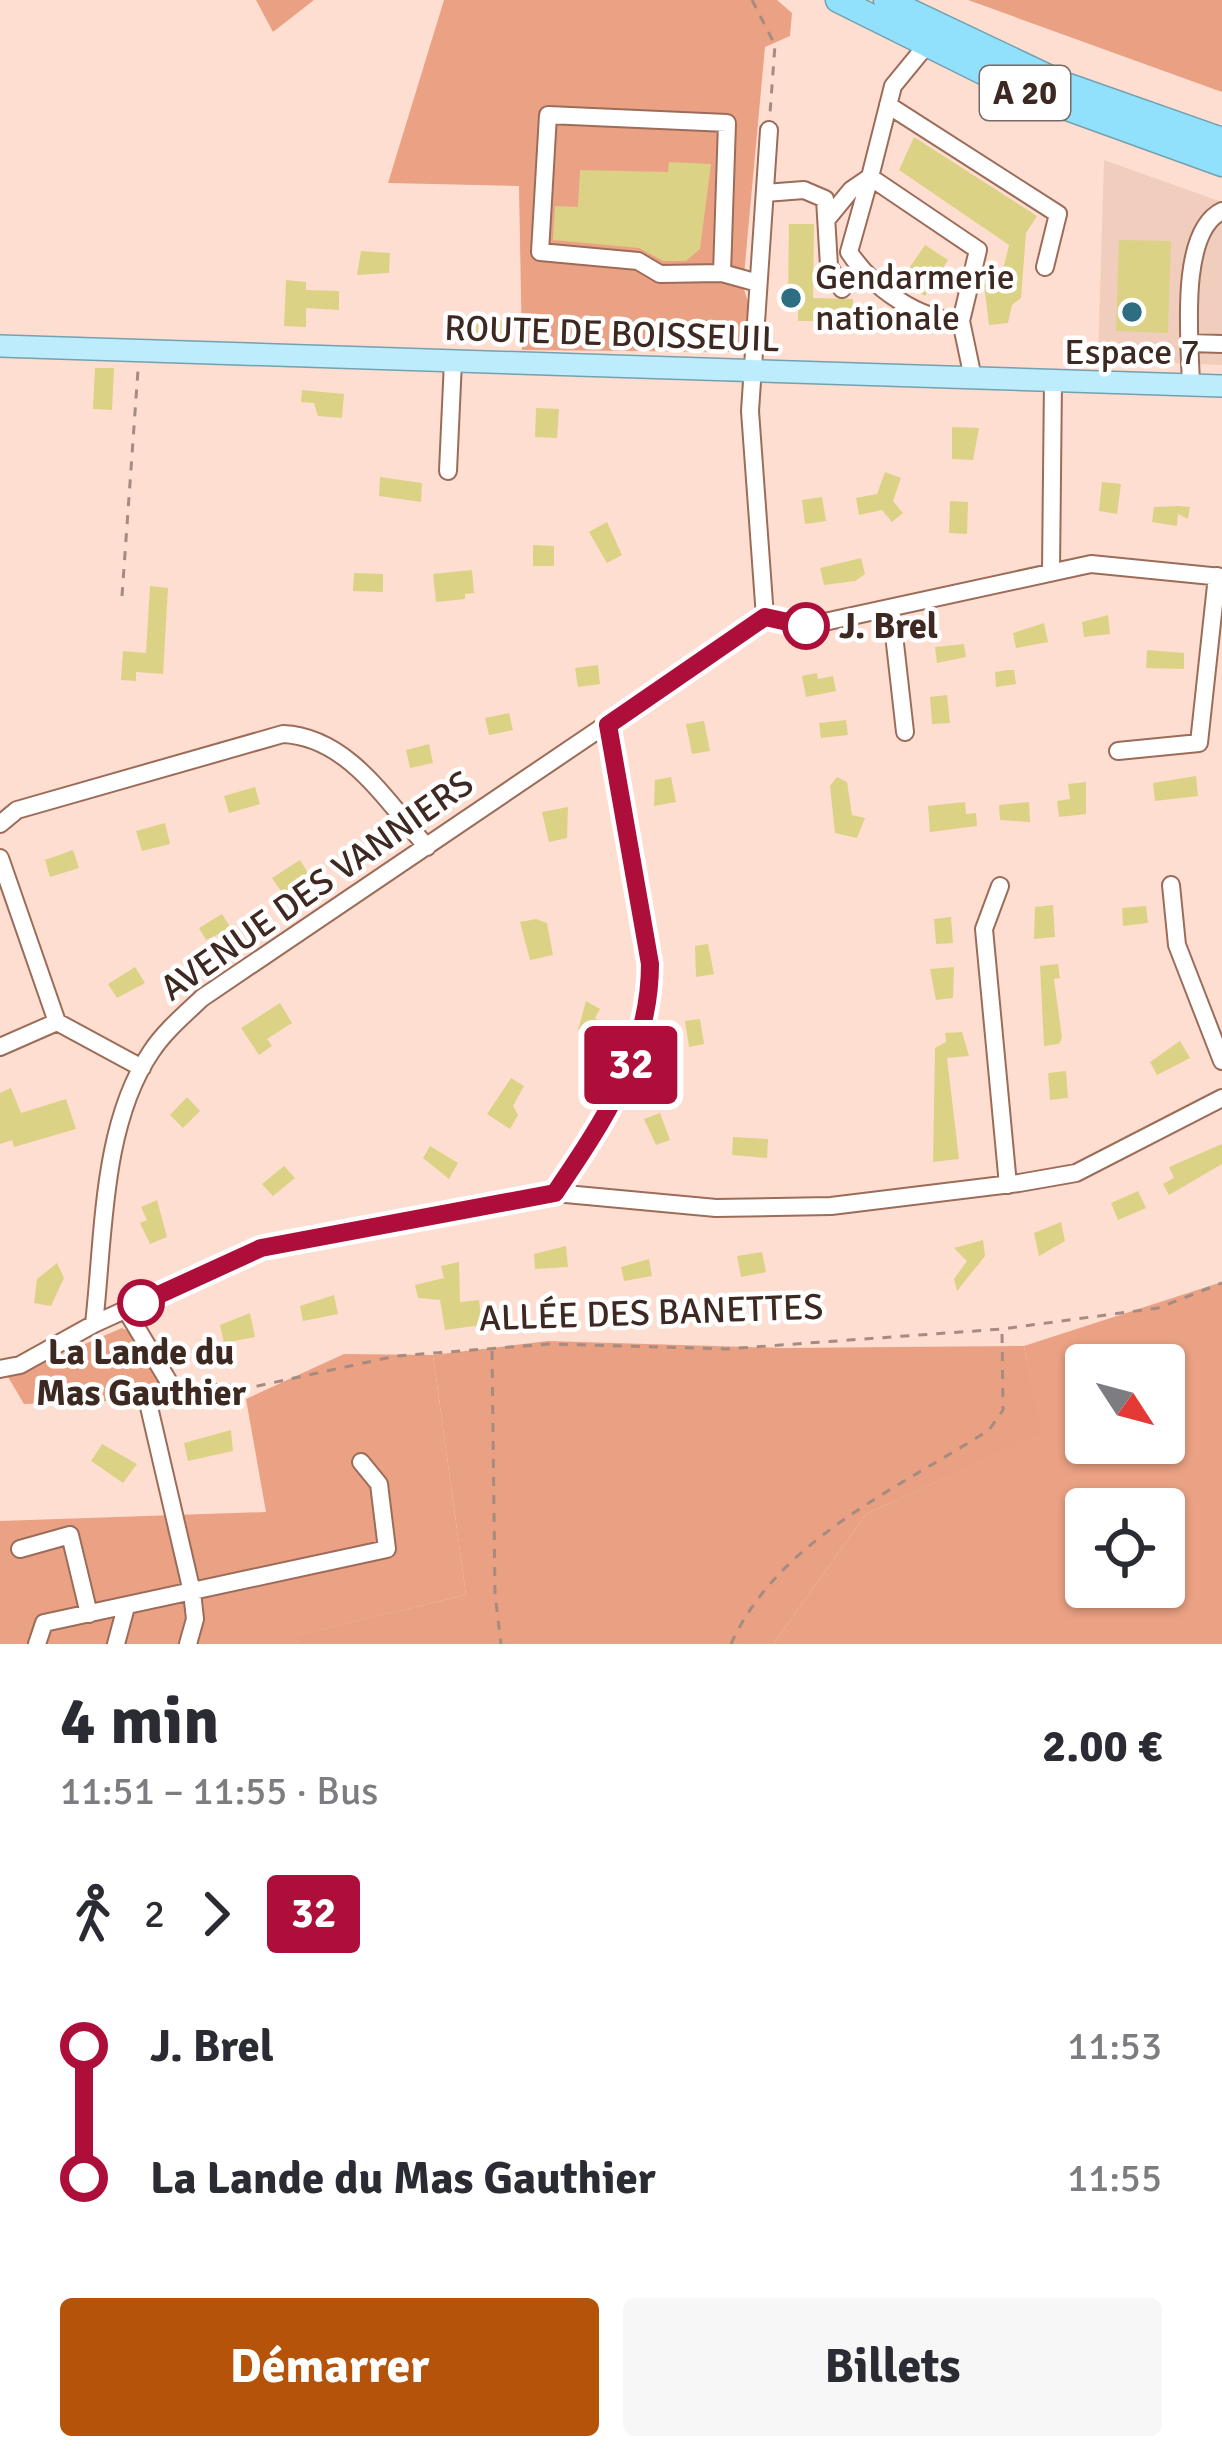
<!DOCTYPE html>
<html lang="fr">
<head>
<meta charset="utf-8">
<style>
	:root { --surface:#fff; --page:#f7f7f7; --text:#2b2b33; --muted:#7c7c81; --accent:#b45309 }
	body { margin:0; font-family:Signika,sans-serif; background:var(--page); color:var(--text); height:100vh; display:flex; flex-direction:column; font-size:45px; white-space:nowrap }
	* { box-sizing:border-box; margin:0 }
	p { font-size:39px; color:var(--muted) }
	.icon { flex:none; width:66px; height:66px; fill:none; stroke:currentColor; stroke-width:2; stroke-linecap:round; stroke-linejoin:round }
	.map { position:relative; height:1644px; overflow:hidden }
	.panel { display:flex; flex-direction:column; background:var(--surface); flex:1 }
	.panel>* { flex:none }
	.badge { padding:0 24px; border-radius:9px; font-size:42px; line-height:78px }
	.needle { width:78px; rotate:126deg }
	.buttons { position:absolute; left:1065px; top:1344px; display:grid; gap:24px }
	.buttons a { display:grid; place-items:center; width:120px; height:120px; border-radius:12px; background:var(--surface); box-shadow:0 3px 9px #0004; font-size:60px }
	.map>.badge { position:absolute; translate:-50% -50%; box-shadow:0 0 0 6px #fff }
	.legs { display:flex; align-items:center; gap:18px; height:132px; padding:0 60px; font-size:39px }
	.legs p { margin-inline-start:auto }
	.summary { display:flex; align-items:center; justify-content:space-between; height:204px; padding:0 60px }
	h1 { font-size:66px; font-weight:800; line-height:90px }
	.button { display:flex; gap:24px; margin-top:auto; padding:24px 60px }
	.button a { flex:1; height:138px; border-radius:12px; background:var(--accent); color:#fff; font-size:48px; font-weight:800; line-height:138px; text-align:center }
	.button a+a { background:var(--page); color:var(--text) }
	ul { padding:0 60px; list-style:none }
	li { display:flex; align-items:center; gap:42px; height:132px; font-size:45px }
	li i { display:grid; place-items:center; width:18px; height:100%; margin:0 15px; background:currentColor }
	li i::after { content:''; width:30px; height:30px; margin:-15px; border:9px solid; border-radius:50%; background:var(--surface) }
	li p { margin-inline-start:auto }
	li:first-child i { background:linear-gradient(#0000 50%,currentColor 0) }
	li:last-child i { background:linear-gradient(currentColor 50%,#0000 0) }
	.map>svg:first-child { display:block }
	.built { fill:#f1cdbe }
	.green { fill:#eba184; fill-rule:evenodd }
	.forest { fill:#eaa183 }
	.building { fill:#dbd286 }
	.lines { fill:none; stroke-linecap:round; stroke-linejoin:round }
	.minor-casing { stroke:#9c6c59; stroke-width:20 }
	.major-casing { stroke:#74a0af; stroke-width:24 }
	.highway-casing { stroke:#74a0af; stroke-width:27 }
	.path { stroke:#a58b80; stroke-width:3; stroke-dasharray:9 9; stroke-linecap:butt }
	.minor { stroke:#fff; stroke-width:16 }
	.major { stroke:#bdecfd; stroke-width:21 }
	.highway { stroke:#91e0fc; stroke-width:24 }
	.line-1-casing { stroke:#fff; stroke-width:27 }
	.line-1 { stroke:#ad0e3a; stroke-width:18 }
	.poi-dot { fill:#2e6e82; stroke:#fff; stroke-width:4.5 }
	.stop-1-dot { fill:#fff; stroke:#ad0e3a; stroke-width:6 }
	.labels { text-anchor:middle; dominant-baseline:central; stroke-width:9; stroke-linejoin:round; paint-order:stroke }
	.shield { fill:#fff; stroke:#776964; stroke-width:3 }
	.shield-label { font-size:33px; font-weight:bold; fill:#3d2921 }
	.poi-label { font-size:36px; fill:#3d2921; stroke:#fff; text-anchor:start }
	.street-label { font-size:36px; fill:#3d2921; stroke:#fff }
	.stop-label { font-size:36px; font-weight:bold; fill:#3d2921; stroke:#fff; text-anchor:start }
</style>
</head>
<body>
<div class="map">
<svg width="1222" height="1644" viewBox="0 0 1222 1644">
	<rect width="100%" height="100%" fill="#feded1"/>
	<path class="built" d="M 1104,160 L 1222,202 L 1222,365 L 1098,360 Z"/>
	<path class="green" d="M 444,0 L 777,0 L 792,13 L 790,36 L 765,47 L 743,286 L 751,312 L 740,352 L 522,350 L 519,186 L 388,183 Z
		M 1222,1282 L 1222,1644 L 773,1644 L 866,1514 L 1040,1434 L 1024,1346 ZM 1086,1365 L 1164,1365 L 1164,1443 L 1086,1443 ZM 1086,1509 L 1164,1509 L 1164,1587 L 1086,1587 Z
		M 122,1328 L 135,1334 L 170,1399 L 24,1404 L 8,1377 Z
		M 344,1354 L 433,1355 L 466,1595 L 298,1635 L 299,1644 L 0,1644 L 0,1521 L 266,1512 L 246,1399 Z"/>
	<path class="forest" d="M 256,0 L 314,0 L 273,32 Z
		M 968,0 L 1222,0 L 1222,92 Z
		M 548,1341 L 783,1348 L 1024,1346 L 1041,1434 L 866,1514 L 773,1644 L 299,1644 L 297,1635 L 466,1595 L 433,1355 Z"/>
	<path class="building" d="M 914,137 L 1037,216 L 1026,233 L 1021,298 L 1012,305 L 1008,323 L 989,325 L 984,284 L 1000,282 L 1009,245 L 899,170 Z
		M 669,162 L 711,164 L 700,249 L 686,261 L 663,261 L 639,248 L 553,240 L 555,206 L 578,207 L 580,170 L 668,172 Z
		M 789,224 L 814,224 L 813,298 L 853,299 L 853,321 L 798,321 L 798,298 L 788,294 Z
		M 1119,240 L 1171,241 L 1168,333 L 1116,331 Z
		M 925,245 L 948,260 L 925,296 L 901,280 Z
		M 361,251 L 390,253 L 389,273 L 357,275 Z
		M 286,280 L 306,282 L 306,290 L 339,291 L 339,310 L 306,308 L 306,327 L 284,326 Z
		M 881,307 L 907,319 L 905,330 L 878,329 Z
		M 460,315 L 495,317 L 510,326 L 510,337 L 470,335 L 470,329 L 459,328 Z
		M 95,368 L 114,368 L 112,410 L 93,409 Z
		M 302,390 L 344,394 L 342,418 L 318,416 L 314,403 L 301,402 Z
		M 536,408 L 559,409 L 557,438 L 535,437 Z
		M 952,427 L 979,428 L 973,460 L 952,459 Z
		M 885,472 L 901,478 L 893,501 L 903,513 L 892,522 L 882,510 L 859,515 L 856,498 L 877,494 Z
		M 380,477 L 422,483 L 421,502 L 379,496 Z
		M 1102,482 L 1121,484 L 1117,514 L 1099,511 Z
		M 822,497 L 826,521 L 805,524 L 802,500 Z
		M 950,501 L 968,502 L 967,534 L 949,533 Z
		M 1179,506 L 1190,507 L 1188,519 L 1178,514 L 1177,526 L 1152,522 L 1154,507 Z
		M 607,522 L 622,555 L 607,563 L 589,532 Z
		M 533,545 L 554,546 L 554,566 L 533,566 Z
		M 861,558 L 865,574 L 855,581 L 824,585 L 820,568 Z
		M 472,570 L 474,593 L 465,594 L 465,599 L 436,602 L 433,574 Z
		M 354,573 L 383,574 L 383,592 L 353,591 Z
		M 150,586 L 168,588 L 163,674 L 136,672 L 136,681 L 121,680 L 123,651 L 146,653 Z
		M 1108,615 L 1110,634 L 1084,637 L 1082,622 Z
		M 1044,623 L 1048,642 L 1016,648 L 1013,633 Z
		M 964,644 L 966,657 L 937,663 L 935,647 Z
		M 1147,650 L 1184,653 L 1184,669 L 1146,668 Z
		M 598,665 L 600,684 L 578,687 L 575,668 Z
		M 1008,670 L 1014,670 L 1016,684 L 996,687 L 995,672 Z
		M 817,673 L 818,679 L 833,676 L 836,691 L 806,697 L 802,676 Z
		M 947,695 L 950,723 L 932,724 L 930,697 Z
		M 509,713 L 513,730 L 489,735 L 485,718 Z
		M 846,720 L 848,735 L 821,738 L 819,723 Z
		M 704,721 L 710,751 L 692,754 L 686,724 Z
		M 429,744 L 433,763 L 410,768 L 406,750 Z
		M 1196,776 L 1198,796 L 1155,801 L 1153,783 Z
		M 671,777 L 676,802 L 654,806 L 655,780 Z
		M 837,777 L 847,782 L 852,815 L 865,818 L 857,838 L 835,833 L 830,786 Z
		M 1086,782 L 1086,814 L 1059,817 L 1057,801 L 1070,799 L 1068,784 Z
		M 255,787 L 260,804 L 229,813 L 224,796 Z
		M 965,802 L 966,814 L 976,813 L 977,826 L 930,832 L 928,806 Z
		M 1029,802 L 1030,822 L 1000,820 L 999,805 Z
		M 568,807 L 567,838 L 549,842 L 542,812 Z
		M 165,823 L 170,844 L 142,851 L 136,831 Z
		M 73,850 L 79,868 L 50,877 L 45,860 Z
		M 300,860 L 308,873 L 283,894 L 272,878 Z
		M 1053,905 L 1055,937 L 1034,939 L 1035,907 Z
		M 1146,906 L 1148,923 L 1123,926 L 1122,908 Z
		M 222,914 L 231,928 L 206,940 L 199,928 Z
		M 951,917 L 953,943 L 936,944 L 934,919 Z
		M 536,919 L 547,923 L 553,955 L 530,960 L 520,922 Z
		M 708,944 L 714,974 L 696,977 L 695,946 Z
		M 1058,964 L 1060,978 L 1054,979 L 1062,1038 L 1059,1044 L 1044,1046 L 1040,966 Z
		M 135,967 L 145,983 L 117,998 L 108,984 Z
		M 954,967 L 953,998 L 936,1000 L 930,969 Z
		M 586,1001 L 600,1009 L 595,1018 L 605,1024 L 596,1040 L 578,1030 Z
		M 280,1003 L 292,1023 L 267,1039 L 272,1046 L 259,1055 L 241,1028 Z
		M 700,1019 L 704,1044 L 689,1047 L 685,1021 Z
		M 962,1032 L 969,1056 L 947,1058 L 959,1159 L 933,1162 L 935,1048 L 946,1042 L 945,1033 Z
		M 1180,1041 L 1190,1058 L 1157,1075 L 1150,1062 Z
		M 1066,1071 L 1068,1098 L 1050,1100 L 1048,1073 Z
		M 511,1078 L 524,1086 L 513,1106 L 518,1115 L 510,1129 L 487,1114 Z
		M 11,1088 L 21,1113 L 66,1099 L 76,1129 L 14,1147 L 12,1140 L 0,1144 L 0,1093 Z
		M 187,1097 L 200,1111 L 183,1128 L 170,1115 Z
		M 660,1113 L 670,1140 L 656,1145 L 644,1119 Z
		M 733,1137 L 768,1139 L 767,1158 L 732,1155 Z
		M 1222,1144 L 1222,1164 L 1169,1195 L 1163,1184 L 1174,1178 L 1169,1167 Z
		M 430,1146 L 458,1163 L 449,1179 L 423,1158 Z
		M 284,1166 L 295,1178 L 273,1196 L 262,1184 Z
		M 1138,1191 L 1146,1208 L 1118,1220 L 1111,1203 Z
		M 157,1200 L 167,1237 L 150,1244 L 140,1223 L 147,1220 L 141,1207 Z
		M 1061,1222 L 1065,1241 L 1039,1256 L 1034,1233 Z
		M 983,1240 L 985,1256 L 957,1291 L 954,1279 L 967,1261 L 954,1248 Z
		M 566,1246 L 568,1267 L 535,1269 L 534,1254 Z
		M 762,1252 L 766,1272 L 741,1277 L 737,1256 Z
		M 649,1259 L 652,1276 L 624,1281 L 621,1267 Z
		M 459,1262 L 460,1302 L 479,1300 L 482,1325 L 445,1330 L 440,1300 L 418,1298 L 415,1285 L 444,1278 L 441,1266 Z
		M 57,1263 L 64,1278 L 51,1306 L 34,1303 L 37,1279 Z
		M 334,1295 L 338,1314 L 303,1321 L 300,1306 Z
		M 250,1313 L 255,1337 L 224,1343 L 220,1325 Z
		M 231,1430 L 233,1451 L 188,1461 L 184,1443 Z
		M 102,1444 L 137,1464 L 123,1483 L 91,1461 Z"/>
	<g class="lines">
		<defs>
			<path id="minor" d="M 925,47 L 893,86 L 870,177 L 978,250 L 961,321 L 973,378
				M 888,105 L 1058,214 L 1045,267
				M 548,115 L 727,123 L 722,273 L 660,274 L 638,261 L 540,252 Z
				M 765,193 L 804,190 L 825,199 L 829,266 L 842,289
				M 828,218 L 851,190 L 870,177 L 849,252 C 872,287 919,321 961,321
				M 722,273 L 758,283
				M 1190,343 L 1222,344
				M 1191,385 C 1190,342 1178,232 1222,211
				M 448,471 L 453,361
				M 1051,571 L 1053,380
				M 891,608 L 905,732
				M 765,617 L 750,411 L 769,130
				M 1118,751 L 1199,743 L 1217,576
				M 0,824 L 17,810 L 283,734 C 348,737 386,801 427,847
				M 0,858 L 57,1022 L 142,1068
				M 1171,885 L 1177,945 L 1222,1061
				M 1000,886 L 984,929 L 1008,1185
				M 0,1047 L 57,1022
				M 555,1193 C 603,1122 650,1053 650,965 L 608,725
				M 126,1310 L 176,1394 L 226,1393
				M 94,1324 C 104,1238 101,1126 151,1052 C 164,1032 184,1015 202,998 L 765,617 L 806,626 L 1091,564 L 1222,577
				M 0,1369 L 20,1365 L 94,1324 L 261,1248 L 555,1193 L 716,1208 L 831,1206 L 1019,1183 L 1076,1173 L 1222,1098
				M 176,1394 L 146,1394 L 192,1592 L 195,1619 L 188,1644
				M 20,1549 L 70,1535 L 89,1614
				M 37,1644 L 44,1623 L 387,1549 L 379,1484 L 361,1462
				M 116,1644 L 126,1607"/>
			<path id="major" d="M 0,346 L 1222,386"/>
			<path id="highway" d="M 838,0 L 1023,92 L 1222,164
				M 886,0 L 1063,84 L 1222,140"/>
		</defs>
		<use href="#minor" class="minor-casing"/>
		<use href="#major" class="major-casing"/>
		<use href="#highway" class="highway-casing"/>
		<path class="path" d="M 752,0 L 775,45 L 770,113
			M 122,596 L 138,370
			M 492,1351 L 495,1594 L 501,1644
			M 239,1390 L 396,1356 L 550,1344 L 726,1349 L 1002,1329 L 1158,1308 L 1222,1283
			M 731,1644 C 778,1540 897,1489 989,1430 L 1003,1410 L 1002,1331"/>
		<use href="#minor" class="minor"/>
		<use href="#major" class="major"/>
		<use href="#highway" class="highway"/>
	</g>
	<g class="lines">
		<defs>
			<path id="line-1" d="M 141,1303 L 261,1248 L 555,1193 C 603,1122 650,1053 650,964 L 608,725 L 765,617 L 806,626"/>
		</defs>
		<use href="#line-1" class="line-1-casing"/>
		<use href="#line-1" class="line-1"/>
	</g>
	<g class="poi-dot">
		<circle cx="791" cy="298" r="12"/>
		<circle cx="1132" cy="312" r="12"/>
	</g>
	<g class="stop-1-dot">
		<circle cx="806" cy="626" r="21"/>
		<circle cx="141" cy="1303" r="21"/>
	</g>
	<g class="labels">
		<rect class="shield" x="980" y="66" width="90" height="54" rx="9"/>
		<g class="shield-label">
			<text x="1025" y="93">A 20</text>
		</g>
		<g class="poi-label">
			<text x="815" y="277">Gendarmerie<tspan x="815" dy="41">nationale</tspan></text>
			<text x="1132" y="352" text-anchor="middle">Espace 7</text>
		</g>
		<g class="street-label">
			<text transform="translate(612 334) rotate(2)">ROUTE DE BOISSEUIL</text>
			<text transform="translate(317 886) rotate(-35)">AVENUE DES VANNIERS</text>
			<text transform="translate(651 1313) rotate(-2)">ALLÉE DES BANETTES</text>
		</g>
		<g class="stop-label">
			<text x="839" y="626">J. Brel</text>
			<text x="141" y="1352" text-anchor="middle">La Lande du<tspan x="141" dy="41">Mas Gauthier</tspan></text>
		</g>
	</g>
</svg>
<div class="buttons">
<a><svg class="needle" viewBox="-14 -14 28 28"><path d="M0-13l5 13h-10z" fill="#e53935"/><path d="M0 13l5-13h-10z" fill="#7c7c81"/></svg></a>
<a><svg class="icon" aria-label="locate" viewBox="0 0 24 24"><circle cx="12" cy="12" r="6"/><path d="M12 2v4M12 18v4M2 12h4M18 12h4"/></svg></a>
</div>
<b class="badge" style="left:631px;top:1065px;background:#ad0e3a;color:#fff">32</b>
</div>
<section class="panel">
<div class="summary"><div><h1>4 min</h1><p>11:51 – 11:55 · Bus</p></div><b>2.00 €</b></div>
<div class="legs"><svg class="icon" aria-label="walk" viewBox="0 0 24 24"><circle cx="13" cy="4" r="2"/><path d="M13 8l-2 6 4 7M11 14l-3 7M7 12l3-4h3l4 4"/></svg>2<svg class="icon" aria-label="forward" viewBox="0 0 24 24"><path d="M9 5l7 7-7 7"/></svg><b class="badge" style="background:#ad0e3a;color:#fff">32</b></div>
<ul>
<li><i style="color:#ad0e3a"></i><b>J. Brel</b><p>11:53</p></li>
<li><i style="color:#ad0e3a"></i><b>La Lande du Mas Gauthier</b><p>11:55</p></li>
</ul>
<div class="button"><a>Démarrer</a><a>Billets</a></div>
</section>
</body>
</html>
